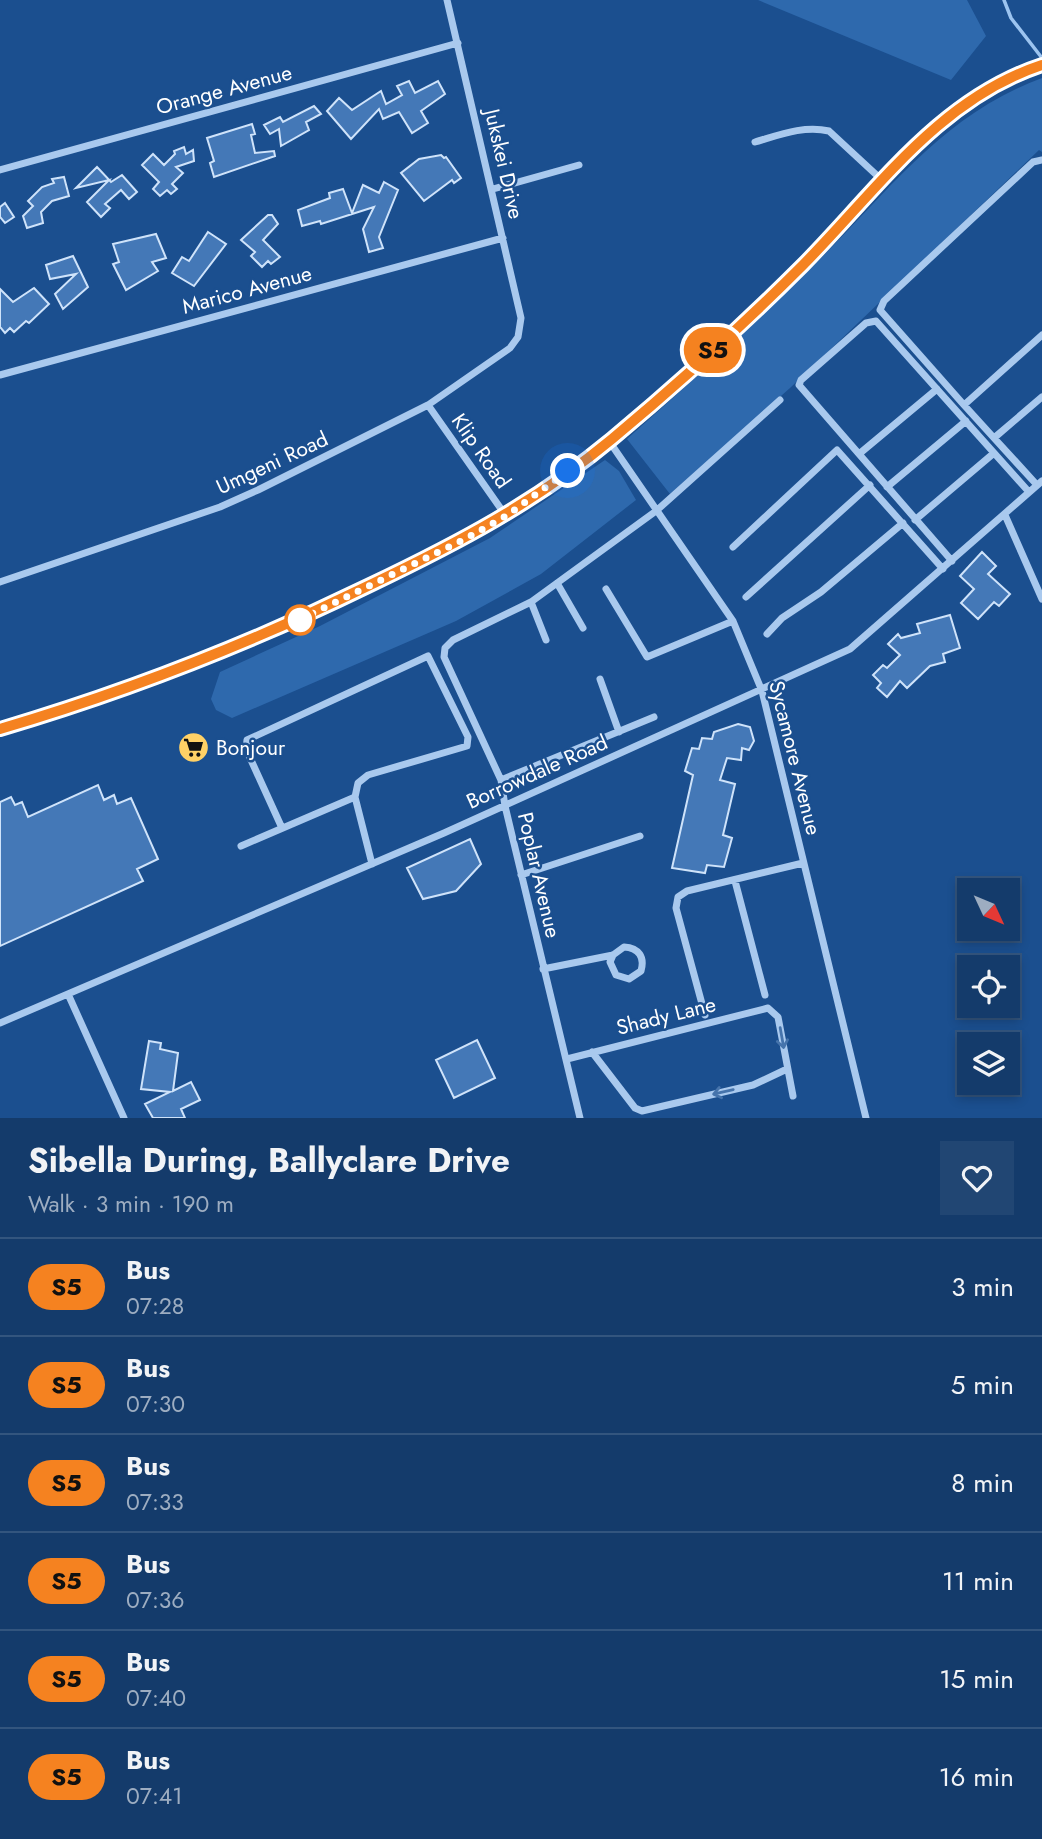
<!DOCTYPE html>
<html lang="en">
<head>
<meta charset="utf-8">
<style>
	:root { --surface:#143b6b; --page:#214673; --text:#f1f3f6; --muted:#9dadc1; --line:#33557e }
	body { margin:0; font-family:Jost,sans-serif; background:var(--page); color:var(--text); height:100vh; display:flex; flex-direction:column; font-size:26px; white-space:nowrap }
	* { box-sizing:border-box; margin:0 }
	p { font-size:23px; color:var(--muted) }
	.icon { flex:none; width:38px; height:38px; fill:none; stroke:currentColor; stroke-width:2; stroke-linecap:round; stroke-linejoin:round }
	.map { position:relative; height:1118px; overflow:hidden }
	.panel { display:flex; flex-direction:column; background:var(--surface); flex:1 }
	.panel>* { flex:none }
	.badge { padding:0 14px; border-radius:23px; font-size:24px; line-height:46px }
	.needle { width:46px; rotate:134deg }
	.buttons { position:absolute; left:957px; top:878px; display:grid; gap:14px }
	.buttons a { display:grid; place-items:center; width:63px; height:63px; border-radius:0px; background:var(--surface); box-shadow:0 4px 10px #0003,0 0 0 2px var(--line); font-size:35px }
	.you { position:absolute; width:35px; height:35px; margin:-18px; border:5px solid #fff; border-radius:50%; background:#1a73e8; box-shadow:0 0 0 10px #1a73e833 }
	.map>.badge { position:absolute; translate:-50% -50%; box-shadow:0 0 0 4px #fff }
	.round { display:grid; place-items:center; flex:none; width:74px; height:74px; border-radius:0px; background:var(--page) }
	.summary { display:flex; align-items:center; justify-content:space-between; height:119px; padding:0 28px }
	h1 { font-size:33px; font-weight:700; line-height:52px }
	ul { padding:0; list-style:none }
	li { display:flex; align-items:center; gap:21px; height:98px; padding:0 28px; border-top:2px solid var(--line) }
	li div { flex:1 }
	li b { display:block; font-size:26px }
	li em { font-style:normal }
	li .badge { min-width:77px; font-weight:700; text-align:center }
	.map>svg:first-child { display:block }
	.green { fill:#2e69ad }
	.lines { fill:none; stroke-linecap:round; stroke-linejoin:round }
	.stream { stroke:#9cc4f0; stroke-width:3.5 }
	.building { fill:#4478b7; stroke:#cfe3fa; stroke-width:2 }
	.minor { stroke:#a9c9ee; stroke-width:7 }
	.tertiary { stroke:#a9c9ee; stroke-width:10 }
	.oneway { stroke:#4674ac }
	.line-casing { stroke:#fff; stroke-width:16 }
	.line { stroke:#f58220; stroke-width:10 }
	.walk { stroke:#fff; stroke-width:7; stroke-dasharray:0 12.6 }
	.stop-dot { fill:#fff; stroke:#f58220; stroke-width:3.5 }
	.labels { text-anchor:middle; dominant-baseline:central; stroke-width:5; stroke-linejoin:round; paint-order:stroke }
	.street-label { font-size:21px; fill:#fff; stroke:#1b4f8f }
	.poi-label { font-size:21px; fill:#fff; stroke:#1b4f8f; text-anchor:start }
</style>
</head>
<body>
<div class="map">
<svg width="1042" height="1118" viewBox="0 0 1042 1118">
	<rect width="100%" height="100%" fill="#1b4f8f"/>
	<path class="green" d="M 758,0 L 967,0 L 986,36 L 951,80 Z
		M 1042,78 L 1042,152 L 1039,150 L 790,388 L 670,494 L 627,439 C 692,381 756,322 818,261 C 891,189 943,115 1042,78 Z
		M 605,460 L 619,471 L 636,500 L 541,574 L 456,621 L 232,718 L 216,710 L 211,699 L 220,672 L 320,626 L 490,538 Z"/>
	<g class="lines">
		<path class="stream" d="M 1004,0 L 1011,18 L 1042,58"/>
	</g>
	<path class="building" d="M 409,81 L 415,93 L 438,81 L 445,94 L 421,111 L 428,123 L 412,133 L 399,112 L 383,119 L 379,109 L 351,139 L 327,111 L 339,98 L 352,110 L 381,91 L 386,104 L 402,95 L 397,86 Z
		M 314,106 L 321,114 L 306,122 L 309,130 L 281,146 L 279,129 L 270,134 L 264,125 L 280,117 L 283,122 Z
		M 252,124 L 255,134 L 251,135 L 255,153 L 274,151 L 275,156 L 214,177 L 210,163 L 214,161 L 207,138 Z
		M 184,147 L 186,154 L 193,150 L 194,161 L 176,167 L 183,173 L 172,184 L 177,189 L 171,194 L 167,190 L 160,196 L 153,189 L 159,182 L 142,165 L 153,154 L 164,165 L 175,154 L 174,151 Z
		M 441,155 L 444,158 L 446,157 L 461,178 L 454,183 L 452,180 L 424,201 L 401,173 L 419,159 Z
		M 97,167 L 111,182 L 122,175 L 137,192 L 129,199 L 121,190 L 105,204 L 110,208 L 101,217 L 87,202 L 109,180 L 76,188 Z
		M 64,177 L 69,196 L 52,201 L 41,212 L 43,223 L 27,228 L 23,216 L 33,206 L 28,201 L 42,187 L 54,183 L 52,179 Z
		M 384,182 L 398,190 L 379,237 L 383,248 L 369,252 L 363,229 L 374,207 L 321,224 L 320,221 L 302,226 L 298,210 L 330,198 L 329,193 L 343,189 L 352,213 L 363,185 L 379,193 Z
		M 5,203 L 14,217 L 5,223 L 0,217 L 0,207 Z
		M 268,215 L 272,215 L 278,224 L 263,240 L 280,257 L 271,264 L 268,261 L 262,267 L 251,256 L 255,252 L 241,240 Z
		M 208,232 L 226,244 L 194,286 L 172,273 L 182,257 L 189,261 Z
		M 156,234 L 166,258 L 152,262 L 158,271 L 126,290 L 113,264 L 119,262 L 113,244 Z
		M 73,256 L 88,287 L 63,309 L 55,294 L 76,274 L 50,279 L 46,265 Z
		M 34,288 L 49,304 L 29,323 L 26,321 L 14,332 L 10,328 L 5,333 L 0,327 L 0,289 L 13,302 Z
		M 982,552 L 996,566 L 988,574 L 1010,594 L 999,606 L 994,602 L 978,619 L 961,603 L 974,589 L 960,576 Z
		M 950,615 L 960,648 L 943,654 L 945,662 L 930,666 L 907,688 L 900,681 L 887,697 L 877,688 L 881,683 L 873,675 L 883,665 L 887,668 L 900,655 L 888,644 L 898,634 L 901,638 L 920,633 L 917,624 Z
		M 738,724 L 750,727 L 754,741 L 749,750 L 742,748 L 741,760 L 727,758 L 720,780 L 735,784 L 723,835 L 732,838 L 724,867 L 707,865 L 705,873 L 672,868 L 693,775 L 685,771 L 692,748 L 699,749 L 702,738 L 712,739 L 714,732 Z
		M 98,785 L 104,800 L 114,795 L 117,804 L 131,798 L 158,859 L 137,869 L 143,881 L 0,946 L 0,802 L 11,797 L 15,805 L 22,802 L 28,817 Z
		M 470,839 L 481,864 L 456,891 L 423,899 L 407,868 Z
		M 477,1040 L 495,1078 L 454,1098 L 436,1060 Z
		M 149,1041 L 161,1043 L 160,1049 L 178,1053 L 173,1091 L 191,1082 L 200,1100 L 181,1109 L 185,1118 L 153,1118 L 145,1104 L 170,1092 L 141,1089 Z"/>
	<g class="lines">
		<path class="minor" d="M 755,142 C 779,135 804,125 829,131 L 883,181
			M 0,170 L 458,43
			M 493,189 L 579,165
			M 0,375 L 503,238
			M 428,405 L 506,516
			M 964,405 L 880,310 L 884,301 L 1033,162 L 1042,160
			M 994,438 L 964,405 L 1042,335
			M 609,441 L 733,621 L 762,691 L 866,1118
			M 859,454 L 937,389
			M 1037,485 L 994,438 L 1042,397
			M 887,487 L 966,421
			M 1005,515 L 1042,599
			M 915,520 L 994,453
			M 733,547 L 837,450 L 943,569
			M 952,561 L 799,385 L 801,380 L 866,323 L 876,321 L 1029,492
			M 0,582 L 220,507 L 258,490 L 428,405 L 510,348 L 518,337 L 521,318 L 447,0
			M 557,583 L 583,628
			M 606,589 L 647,657 L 733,621
			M 746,597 L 870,485
			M 531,602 L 546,640
			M 767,634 L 782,618 L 821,592 L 903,523
			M 600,679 L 619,732
			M 501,780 L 654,717
			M 355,797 L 372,864
			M 241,846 L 355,797 L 358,783 L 368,775 L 467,746 L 468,737 L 428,656 L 247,740 L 246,749 L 282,828
			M 521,875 L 640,836
			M 735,881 L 765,995
			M 543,969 L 613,955 L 624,947 C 639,948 645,957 641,971 L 629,979 L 616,975 L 610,962 L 613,955
			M 68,994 L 124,1118
			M 705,1015 L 676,908 L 678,897 L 687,891 L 803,863
			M 0,1023 L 444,833 L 850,649 L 1042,481
			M 592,1052 L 635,1108 L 642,1111 L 753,1085 L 787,1069
			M 567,1059 L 768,1008 L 778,1017 L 793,1096
			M 580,1118 L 505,806 L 501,780 L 444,657 L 445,648 L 453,640 L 531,602 L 656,511 L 780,400"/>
		<path class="tertiary" d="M 0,729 C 128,692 250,644 370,585 C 415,563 462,543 505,517 C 541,494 579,466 612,439 C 678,384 742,325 803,265 C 878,190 938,100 1042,65"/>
	</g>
	<defs><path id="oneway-shaft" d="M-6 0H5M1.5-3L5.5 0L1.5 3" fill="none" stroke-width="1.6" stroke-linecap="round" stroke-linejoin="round" transform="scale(1.75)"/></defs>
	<g class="oneway">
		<use href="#oneway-shaft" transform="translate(782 1038) rotate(80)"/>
		<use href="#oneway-shaft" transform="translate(723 1092) rotate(167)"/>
	</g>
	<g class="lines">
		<defs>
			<path id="line" d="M 0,729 C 129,691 249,644 370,585 C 458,543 536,502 612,439 C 678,384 742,326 803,265 C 877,190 939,99 1042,65"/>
		</defs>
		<use href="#line" class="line-casing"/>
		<use href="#line" class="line"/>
		<path class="walk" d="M 300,620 L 295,622 L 465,539 L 506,516 L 568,471"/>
	</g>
	<defs>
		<symbol id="supermarket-disc" viewBox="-11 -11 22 22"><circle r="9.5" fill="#ffd166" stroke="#1b4f8f"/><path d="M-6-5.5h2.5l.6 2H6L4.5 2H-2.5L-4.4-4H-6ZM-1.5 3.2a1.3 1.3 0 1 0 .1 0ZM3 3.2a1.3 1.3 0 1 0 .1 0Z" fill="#111"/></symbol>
	</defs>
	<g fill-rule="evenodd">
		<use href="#supermarket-disc" x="176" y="730" width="35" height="35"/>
	</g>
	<circle class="stop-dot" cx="300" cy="620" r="14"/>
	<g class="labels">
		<g class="street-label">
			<text transform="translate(224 90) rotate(-15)">Orange Avenue</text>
			<text transform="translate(504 164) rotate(77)">Jukskei Drive</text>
			<text transform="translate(247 290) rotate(-15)">Marico Avenue</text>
			<text transform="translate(481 451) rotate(55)">Klip Road</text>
			<text transform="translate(272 463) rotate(-25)">Umgeni Road</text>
			<text transform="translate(795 758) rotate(76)">Sycamore Avenue</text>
			<text transform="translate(537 772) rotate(-24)">Borrowdale Road</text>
			<text transform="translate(539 875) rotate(77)">Poplar Avenue</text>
			<text transform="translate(666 1016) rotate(-14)">Shady Lane</text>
		</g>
		<g class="poi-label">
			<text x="216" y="748">Bonjour</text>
		</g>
	</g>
</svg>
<div class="buttons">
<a><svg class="needle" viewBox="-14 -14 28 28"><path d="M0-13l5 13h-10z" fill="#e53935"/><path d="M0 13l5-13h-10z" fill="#9dadc1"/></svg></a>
<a><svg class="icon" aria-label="locate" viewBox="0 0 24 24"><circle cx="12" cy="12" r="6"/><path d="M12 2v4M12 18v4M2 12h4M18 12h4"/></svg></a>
<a><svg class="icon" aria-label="layers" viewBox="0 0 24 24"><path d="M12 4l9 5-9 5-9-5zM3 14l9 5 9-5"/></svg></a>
</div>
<div class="you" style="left:568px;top:471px"></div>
<b class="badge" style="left:713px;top:350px;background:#f58220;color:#111">S5</b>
</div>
<section class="panel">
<div class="summary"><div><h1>Sibella During, Ballyclare Drive</h1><p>Walk · 3 min · 190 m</p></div><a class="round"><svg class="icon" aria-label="heart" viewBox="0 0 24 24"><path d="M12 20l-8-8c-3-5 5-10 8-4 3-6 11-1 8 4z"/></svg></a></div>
<ul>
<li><span class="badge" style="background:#f58220;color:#111">S5</span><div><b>Bus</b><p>07:28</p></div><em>3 min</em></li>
<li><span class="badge" style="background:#f58220;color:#111">S5</span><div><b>Bus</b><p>07:30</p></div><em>5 min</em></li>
<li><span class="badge" style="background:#f58220;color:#111">S5</span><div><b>Bus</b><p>07:33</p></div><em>8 min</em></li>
<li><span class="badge" style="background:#f58220;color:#111">S5</span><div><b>Bus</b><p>07:36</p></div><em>11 min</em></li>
<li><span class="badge" style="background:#f58220;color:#111">S5</span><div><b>Bus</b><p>07:40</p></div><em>15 min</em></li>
<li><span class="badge" style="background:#f58220;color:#111">S5</span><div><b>Bus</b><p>07:41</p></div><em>16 min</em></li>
</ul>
</section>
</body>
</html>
